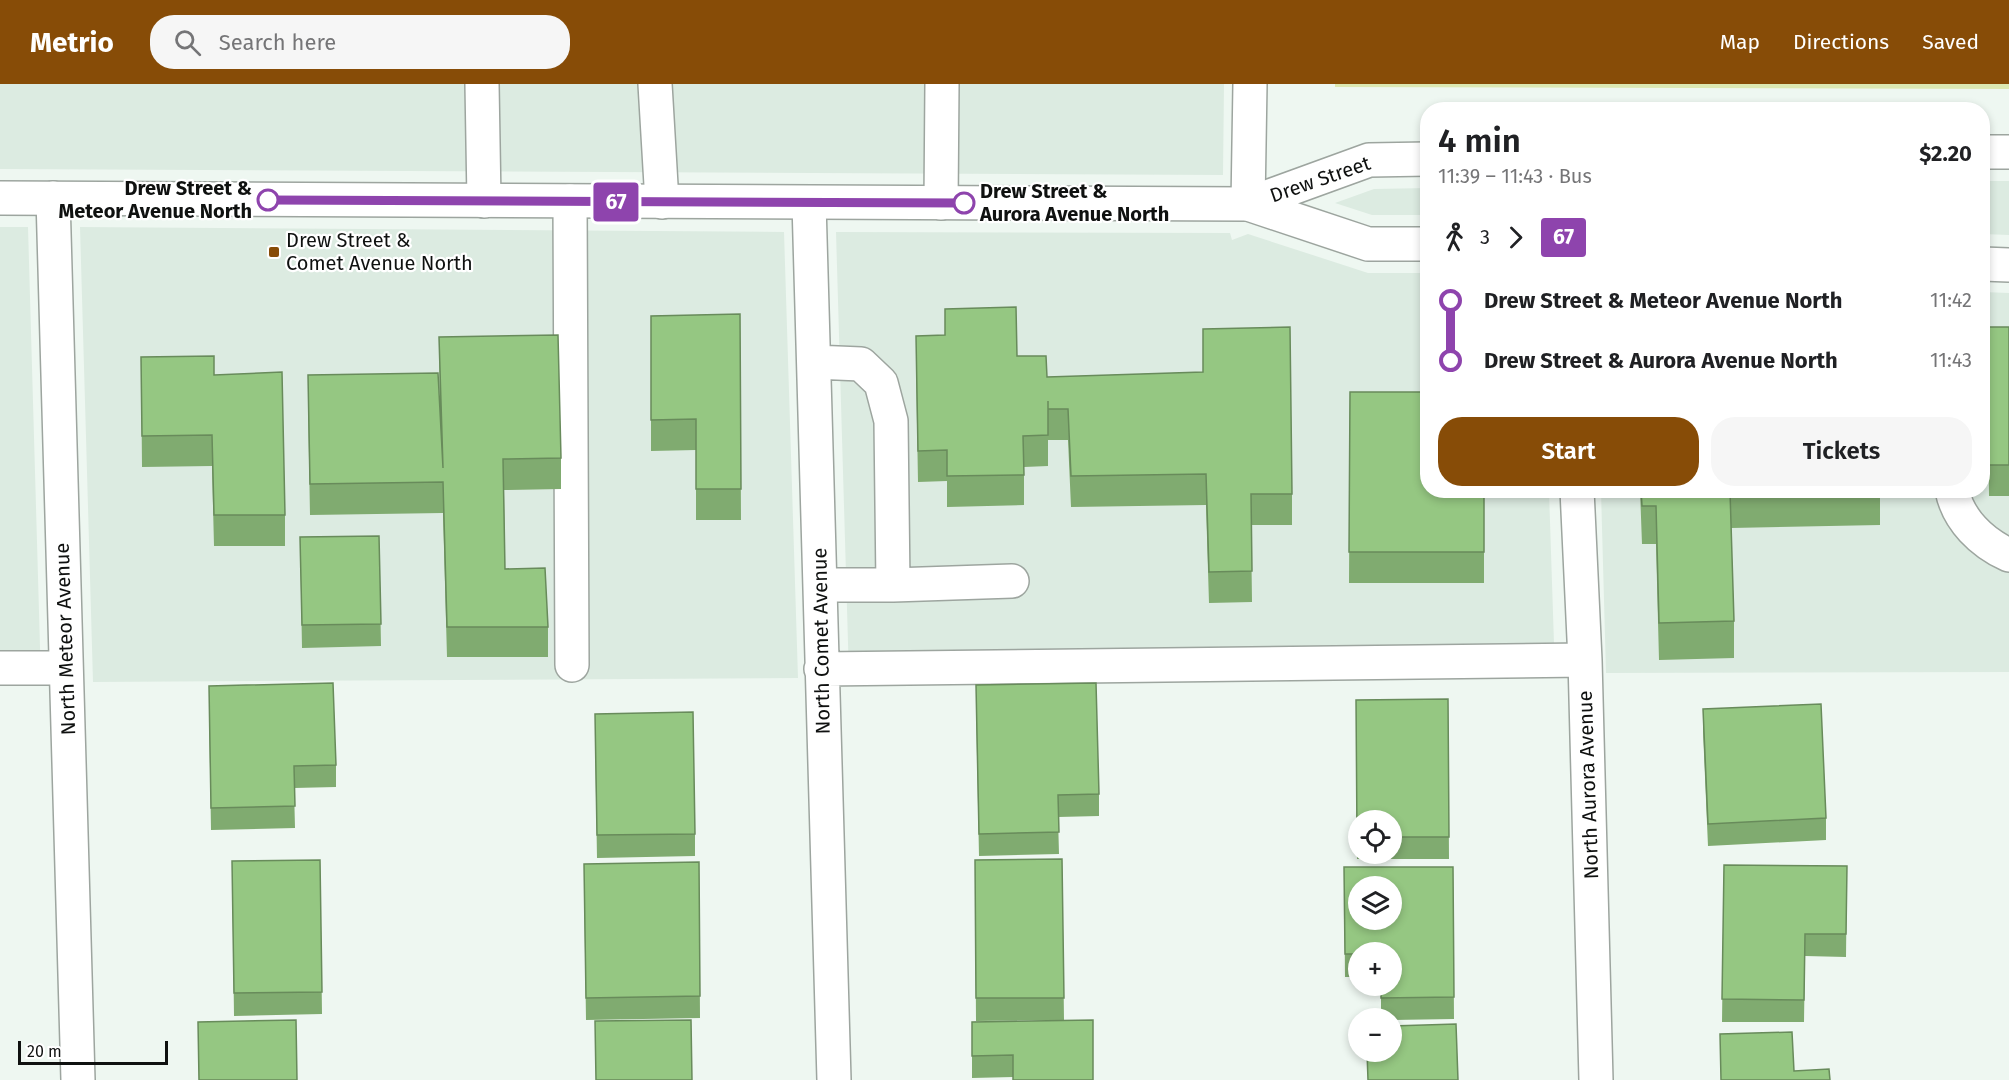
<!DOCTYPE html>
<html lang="en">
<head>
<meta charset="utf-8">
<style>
	:root { --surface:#fff; --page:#f6f6f6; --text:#202124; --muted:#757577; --accent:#874c07 }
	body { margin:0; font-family:"Fira Sans",sans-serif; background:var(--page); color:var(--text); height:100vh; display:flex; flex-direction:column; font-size:22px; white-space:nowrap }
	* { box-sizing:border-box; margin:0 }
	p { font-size:20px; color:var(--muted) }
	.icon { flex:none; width:33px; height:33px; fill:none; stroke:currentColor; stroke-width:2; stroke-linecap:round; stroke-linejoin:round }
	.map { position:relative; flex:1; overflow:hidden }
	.panel { position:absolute; left:1420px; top:18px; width:570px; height:396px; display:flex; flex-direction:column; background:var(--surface); border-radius:24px; box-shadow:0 3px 9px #0003 }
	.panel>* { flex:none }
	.badge { padding:0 12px; border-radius:4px; font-size:21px; line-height:39px }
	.buttons { position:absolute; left:1348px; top:726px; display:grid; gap:12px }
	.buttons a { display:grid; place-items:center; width:54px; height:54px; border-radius:50%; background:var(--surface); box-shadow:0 3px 9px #0003; font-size:30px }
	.scale { position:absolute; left:18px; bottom:15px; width:150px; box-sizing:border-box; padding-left:6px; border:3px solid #0f1110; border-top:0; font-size:16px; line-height:21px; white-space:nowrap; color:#0f1110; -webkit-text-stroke:4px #fff; paint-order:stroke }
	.map>.badge { position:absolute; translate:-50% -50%; box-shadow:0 0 0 3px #fff }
	.legs { display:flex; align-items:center; gap:9px; height:66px; padding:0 18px; font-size:20px }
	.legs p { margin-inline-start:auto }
	.headline { display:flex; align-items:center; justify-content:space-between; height:102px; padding:0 18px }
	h1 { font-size:33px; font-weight:600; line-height:45px }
	.cta { display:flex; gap:12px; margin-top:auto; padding:12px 18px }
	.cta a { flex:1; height:69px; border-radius:24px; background:var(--accent); color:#fff; font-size:24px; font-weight:600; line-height:69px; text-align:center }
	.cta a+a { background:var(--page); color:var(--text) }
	ul { padding:0 18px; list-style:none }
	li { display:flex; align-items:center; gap:21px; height:60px; font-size:22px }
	li i { display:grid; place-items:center; width:9px; height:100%; margin:0 8px; background:currentColor }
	li i::after { content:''; width:15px; height:15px; margin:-8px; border:4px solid; border-radius:50%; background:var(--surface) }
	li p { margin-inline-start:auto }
	li:first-child i { background:linear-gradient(#0000 50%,currentColor 0) }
	li:last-child i { background:linear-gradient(currentColor 50%,#0000 0) }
	header { display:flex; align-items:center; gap:36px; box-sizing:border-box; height:84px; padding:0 30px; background:var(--accent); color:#fff }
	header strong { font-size:28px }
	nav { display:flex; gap:33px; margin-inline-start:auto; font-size:21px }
	.search { width:420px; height:54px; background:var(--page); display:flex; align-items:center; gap:15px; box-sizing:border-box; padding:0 21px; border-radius:24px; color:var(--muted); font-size:22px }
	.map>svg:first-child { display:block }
	.built { fill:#dcebe1 }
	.green { fill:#dce8b1 }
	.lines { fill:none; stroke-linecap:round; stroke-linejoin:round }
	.minor-casing { stroke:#9da59f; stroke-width:36 }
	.major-casing { stroke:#9da59f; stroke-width:36 }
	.minor { stroke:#fff; stroke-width:33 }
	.major { stroke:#fff; stroke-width:33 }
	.wall { fill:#80ab70; fill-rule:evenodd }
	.building { fill:#95c782; stroke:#688b5b; stroke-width:1.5; fill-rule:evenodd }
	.line-1-casing { stroke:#fff; stroke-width:14 }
	.line-1 { stroke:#8e44ad; stroke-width:9 }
	.stop-1-dot { fill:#fff; stroke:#8e44ad; stroke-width:3 }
	.poi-dot { fill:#874c07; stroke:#fff; stroke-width:2 }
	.labels { text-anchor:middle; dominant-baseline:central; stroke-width:4.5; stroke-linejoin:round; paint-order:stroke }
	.street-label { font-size:20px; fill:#0f1110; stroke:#fff }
	.stop-label { font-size:20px; font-weight:bold; fill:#0f1110; stroke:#fff; text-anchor:end }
	.poi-label { font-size:20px; fill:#0f1110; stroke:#fff; text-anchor:start }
</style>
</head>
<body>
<header>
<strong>Metrio</strong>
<div class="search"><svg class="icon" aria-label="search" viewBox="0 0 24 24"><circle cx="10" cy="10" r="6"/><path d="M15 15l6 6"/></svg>Search here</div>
<nav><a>Map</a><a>Directions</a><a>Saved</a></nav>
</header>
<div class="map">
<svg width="2009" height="996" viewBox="0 0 2009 996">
	<rect width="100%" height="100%" fill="#eef7f1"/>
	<path class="built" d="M 0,0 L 1224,0 L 1223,91 L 0,85 Z
		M 1983,97 L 2009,97 L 2009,151 L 1983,150 Z
		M 1428,104 L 1428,131 L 1372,131 L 1335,119 L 1374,105 Z
		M 0,143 L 28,143 L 41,598 L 0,599 Z
		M 80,143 L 784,148 L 798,594 L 93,598 Z
		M 836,148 L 1230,149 L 1232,156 L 1248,150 L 1368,189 L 1428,189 L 1428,406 L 1549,407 L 1555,590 L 849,593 Z
		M 1983,208 L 2009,209 L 2009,588 L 1606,589 L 1601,407 L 1983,406 Z"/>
	<path class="green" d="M 1335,0 L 2009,0 L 2009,5 L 1335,3 Z"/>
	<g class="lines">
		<defs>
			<path id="minor" d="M 482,0 L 484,117
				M 655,0 L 662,118
				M 53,114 L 78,996
				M 570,117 L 572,581
				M 809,119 L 834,996
				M 941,119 L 942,0
				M 1248,120 L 1250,0
				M 814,278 L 861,280 L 881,299 L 891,337 L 893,501 L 820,501
				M 1577,406 L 1585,576 L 1596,996
				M 1952,406 C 1958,436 1982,459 2009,471
				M 893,501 L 1012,497
				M 0,584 L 66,584
				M 821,585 L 1585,576"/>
			<path id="major" d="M 1983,68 L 2009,68
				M 0,114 L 1248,120 L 1368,160 L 1428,160
				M 1248,120 L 1369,76 L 1428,75
				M 1983,180 L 2009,181"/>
		</defs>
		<use href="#minor" class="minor-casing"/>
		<use href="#major" class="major-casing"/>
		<use href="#minor" class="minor"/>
		<use href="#major" class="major"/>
	</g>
	<path class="wall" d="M 740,230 L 741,436 L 696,436 L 696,366 L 651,367 L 651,232 Z
		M 1987,243 L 2009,243 L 2009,412 L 1989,412 Z
		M 1203,245 L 1292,410 L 1292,441 L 1251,441 L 1252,518 L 1209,519 L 1206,421 L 1071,423 L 1068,356 L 1048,356 L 1048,348 L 1048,382 L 1024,383 L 1024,421 L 947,423 L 947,397 L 918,398 L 916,283 L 1017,272 L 1047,293 L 1203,288 Z
		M 439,253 L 561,374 L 561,405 L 504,406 L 505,485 L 548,543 L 548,573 L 447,573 L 443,429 L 310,431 L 308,322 L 440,337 Z
		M 141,273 L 214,291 L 285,431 L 285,462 L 214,462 L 212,382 L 142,383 Z
		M 1350,308 L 1484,406 L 1484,499 L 1349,499 Z
		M 1640,406 L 1880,406 L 1880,441 L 1731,444 L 1734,537 L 1734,574 L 1659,576 L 1656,460 L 1642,460 Z
		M 379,452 L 381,562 L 302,564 L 300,453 Z
		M 1448,615 L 1449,775 L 1357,775 L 1356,616 ZM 1359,736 L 1392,736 L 1392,770 L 1359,770 Z
		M 976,623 L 1099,710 L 1099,732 L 1058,733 L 1059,770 L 979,772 Z
		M 209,624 L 336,681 L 336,703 L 294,704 L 295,744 L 211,746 Z
		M 1703,625 L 1826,734 L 1826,756 L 1708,762 L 1703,647 Z
		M 595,652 L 695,750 L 695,772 L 597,774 Z
		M 1062,775 L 1064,936 L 976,937 L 975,776 Z
		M 320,776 L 322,930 L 234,932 L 232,777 Z
		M 699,778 L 700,934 L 586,936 L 584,802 Z
		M 1724,781 L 1847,782 L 1846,873 L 1805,872 L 1804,938 L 1722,938 Z
		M 1344,783 L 1453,783 L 1454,935 L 1392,936 L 1392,934 L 1381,934 L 1381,902 L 1392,868 L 1359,868 L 1359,893 L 1345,893 Z
		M 1093,936 L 1013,993 L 972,994 L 972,938 Z"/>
	<path class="building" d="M 1016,223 L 1017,272 L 1046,272 L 1047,293 L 1203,288 L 1203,245 L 1290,243 L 1292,410 L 1251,410 L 1252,487 L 1209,488 L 1206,390 L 1071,392 L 1068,325 L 1048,325 L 1048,317 L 1048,351 L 1023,352 L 1024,391 L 947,392 L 947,366 L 918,367 L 916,252 L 945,251 L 945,225 Z
		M 740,230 L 741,405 L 696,405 L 696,335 L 651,336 L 651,232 Z
		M 1987,243 L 2009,243 L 2009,381 L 1989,381 Z
		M 558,251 L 561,374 L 503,375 L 505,485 L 545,484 L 548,543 L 447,543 L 443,398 L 310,400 L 308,291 L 438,289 L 443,384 L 439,253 Z
		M 214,272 L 214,291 L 282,288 L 285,431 L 214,431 L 212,351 L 142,352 L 141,273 Z
		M 1350,308 L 1428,308 L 1428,406 L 1484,406 L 1484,468 L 1349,468 Z
		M 1641,406 L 1737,406 L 1730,407 L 1734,537 L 1659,539 L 1656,422 L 1642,422 Z
		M 379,452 L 381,540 L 302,541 L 300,453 Z
		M 333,599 L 336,681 L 294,682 L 295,722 L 211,724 L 209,602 Z
		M 1096,599 L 1099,710 L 1058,711 L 1059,748 L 979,750 L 976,601 Z
		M 1448,615 L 1449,753 L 1392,753 L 1392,736 L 1359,736 L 1359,753 L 1357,753 L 1356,616 Z
		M 1821,620 L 1826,734 L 1708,740 L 1703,625 Z
		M 693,628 L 695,750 L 597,751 L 595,630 Z
		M 1062,775 L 1064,914 L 976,914 L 975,776 Z
		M 320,776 L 322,908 L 234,909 L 232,777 Z
		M 699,778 L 700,912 L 586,914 L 584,780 Z
		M 1724,781 L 1847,782 L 1846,850 L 1805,850 L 1804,916 L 1722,915 Z
		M 1344,783 L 1453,783 L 1454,913 L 1381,914 L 1381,902 L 1392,902 L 1392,868 L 1359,868 L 1359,870 L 1345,870 ZM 1359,802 L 1392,802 L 1392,836 L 1359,836 Z
		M 296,936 L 297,996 L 199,996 L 198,938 Z
		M 691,936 L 692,996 L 596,996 L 595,937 Z
		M 1093,936 L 1093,996 L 1013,996 L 1013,971 L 972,972 L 972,938 Z
		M 1456,940 L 1458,996 L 1368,996 L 1367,968 L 1392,968 L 1392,942 Z
		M 1792,948 L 1794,987 L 1829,985 L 1830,996 L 1721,996 L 1720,950 Z"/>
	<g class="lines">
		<defs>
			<path id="line-1" d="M 268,116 L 964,119"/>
		</defs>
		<use href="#line-1" class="line-1-casing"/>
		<use href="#line-1" class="line-1"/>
	</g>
	<g class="stop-1-dot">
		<circle cx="268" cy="116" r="10"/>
		<circle cx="964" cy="119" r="10"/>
	</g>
	<rect class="poi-dot" x="268" y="162" width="12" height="12" rx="3"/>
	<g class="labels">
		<g class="street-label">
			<text transform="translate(1320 95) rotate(-19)">Drew Street</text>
			<text transform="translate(65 555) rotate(-92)">North Meteor Avenue</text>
			<text transform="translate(821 557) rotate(-91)">North Comet Avenue</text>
			<text transform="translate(1588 701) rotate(-92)">North Aurora Avenue</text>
		</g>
		<g class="stop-label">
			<text x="252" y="104">Drew Street &amp;<tspan x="252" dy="23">Meteor Avenue North</tspan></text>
			<text x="980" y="107" text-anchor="start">Drew Street &amp;<tspan x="980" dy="23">Aurora Avenue North</tspan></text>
		</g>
		<g class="poi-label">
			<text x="286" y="156">Drew Street &amp;<tspan x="286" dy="23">Comet Avenue North</tspan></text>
		</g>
	</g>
</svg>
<div class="buttons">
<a><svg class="icon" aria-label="locate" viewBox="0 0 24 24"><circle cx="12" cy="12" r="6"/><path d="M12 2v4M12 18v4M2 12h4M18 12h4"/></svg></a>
<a><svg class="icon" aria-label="layers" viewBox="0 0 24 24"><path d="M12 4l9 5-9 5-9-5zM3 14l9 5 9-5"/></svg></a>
<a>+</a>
<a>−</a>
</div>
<div class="scale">20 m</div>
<b class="badge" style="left:616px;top:118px;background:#8e44ad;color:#fff">67</b>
<section class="panel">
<div class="headline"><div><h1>4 min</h1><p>11:39 – 11:43 · Bus</p></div><b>$2.20</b></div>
<div class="legs"><svg class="icon" aria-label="walk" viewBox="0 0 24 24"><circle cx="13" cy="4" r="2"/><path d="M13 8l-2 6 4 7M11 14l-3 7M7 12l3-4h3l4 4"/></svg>3<svg class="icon" aria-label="forward" viewBox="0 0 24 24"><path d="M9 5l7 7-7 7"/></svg><b class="badge" style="background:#8e44ad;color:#fff">67</b></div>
<ul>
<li><i style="color:#8e44ad"></i><b>Drew Street &amp; Meteor Avenue North</b><p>11:42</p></li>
<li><i style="color:#8e44ad"></i><b>Drew Street &amp; Aurora Avenue North</b><p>11:43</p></li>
</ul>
<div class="cta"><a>Start</a><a>Tickets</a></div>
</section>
</div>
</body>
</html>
